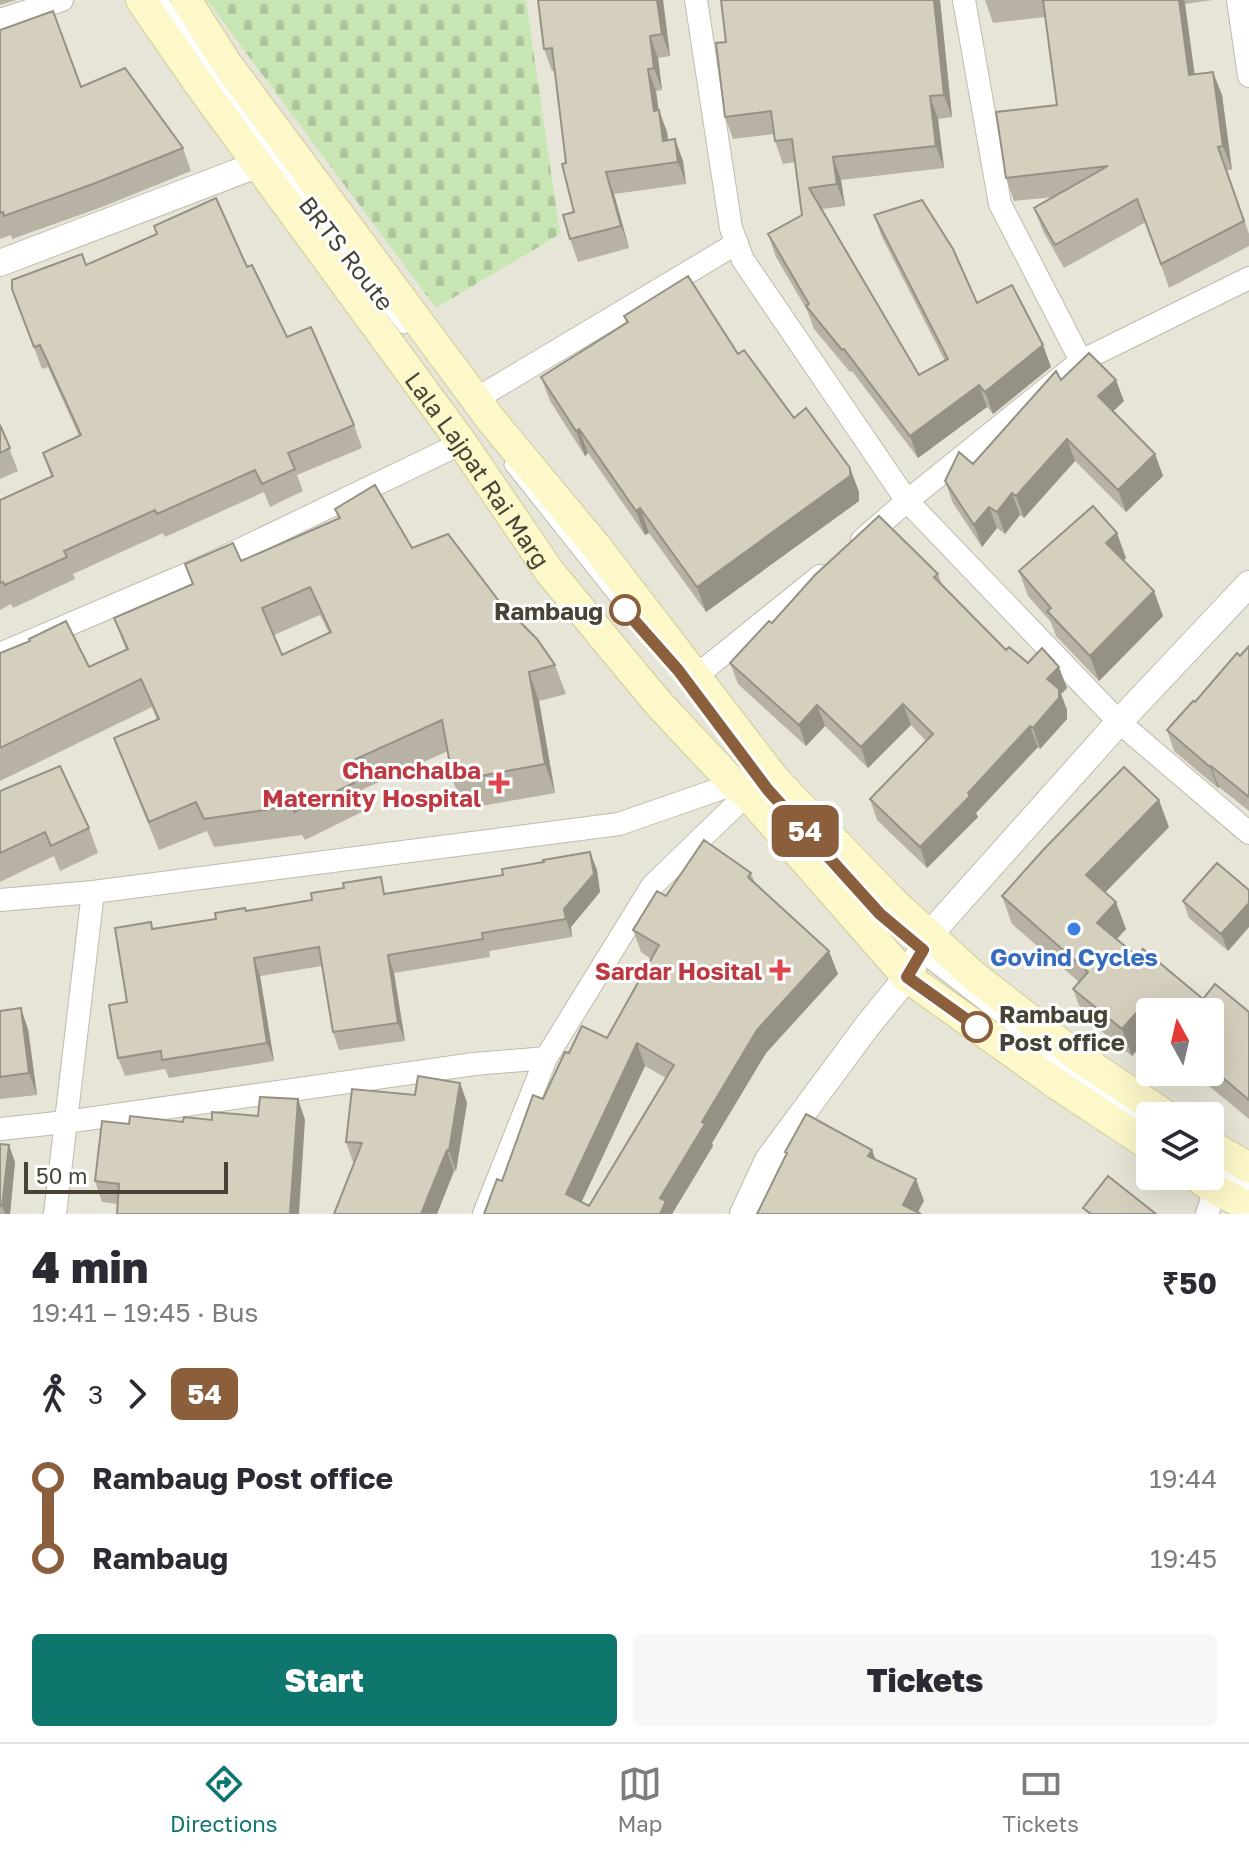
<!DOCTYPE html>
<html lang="en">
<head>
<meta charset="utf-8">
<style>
	:root { --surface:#fff; --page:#f7f7f7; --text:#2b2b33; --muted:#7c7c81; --line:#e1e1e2; --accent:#0f766e }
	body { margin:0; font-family:"Golos Text",sans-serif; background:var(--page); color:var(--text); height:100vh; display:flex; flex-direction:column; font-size:30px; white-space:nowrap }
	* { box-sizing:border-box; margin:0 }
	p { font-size:26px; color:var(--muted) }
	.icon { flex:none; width:44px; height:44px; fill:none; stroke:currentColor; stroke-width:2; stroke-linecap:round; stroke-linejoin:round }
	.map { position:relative; height:1214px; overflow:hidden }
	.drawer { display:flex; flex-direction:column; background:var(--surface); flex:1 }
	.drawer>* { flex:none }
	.badge { padding:0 16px; border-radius:12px; font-size:28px; line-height:52px }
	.needle { width:52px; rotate:352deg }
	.fabs { position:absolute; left:1136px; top:998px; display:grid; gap:16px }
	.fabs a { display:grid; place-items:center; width:88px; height:88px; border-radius:8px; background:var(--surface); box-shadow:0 8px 32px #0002; font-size:40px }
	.scale { position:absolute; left:24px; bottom:20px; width:204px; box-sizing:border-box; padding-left:8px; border:4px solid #474337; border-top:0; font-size:22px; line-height:28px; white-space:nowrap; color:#474337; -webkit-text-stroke:6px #fff; paint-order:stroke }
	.map>.badge { position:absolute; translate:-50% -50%; box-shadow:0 0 0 4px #fff }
	.legs { display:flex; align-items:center; gap:12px; height:88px; padding:0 32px; font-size:26px }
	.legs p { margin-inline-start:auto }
	.headline { display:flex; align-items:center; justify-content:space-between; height:136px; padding:0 32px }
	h1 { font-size:44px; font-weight:800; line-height:60px }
	.cta { display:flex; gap:16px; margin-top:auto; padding:16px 32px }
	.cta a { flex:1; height:92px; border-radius:8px; background:var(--accent); color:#fff; font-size:32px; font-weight:800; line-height:92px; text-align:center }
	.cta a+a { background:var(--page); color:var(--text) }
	ul { padding:0 32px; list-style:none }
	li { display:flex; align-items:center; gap:28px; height:80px; font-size:30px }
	li i { display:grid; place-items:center; width:12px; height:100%; margin:0 10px; background:currentColor }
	li i::after { content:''; width:20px; height:20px; margin:-10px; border:6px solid; border-radius:50%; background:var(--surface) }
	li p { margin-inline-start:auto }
	li:first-child i { background:linear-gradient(#0000 50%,currentColor 0) }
	li:last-child i { background:linear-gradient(currentColor 50%,#0000 0) }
	.tabs { display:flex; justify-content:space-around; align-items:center; height:112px; border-top:2px solid var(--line); background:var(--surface); font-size:22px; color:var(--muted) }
	.tabs a { display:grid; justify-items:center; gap:4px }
	.tabs .active { color:var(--accent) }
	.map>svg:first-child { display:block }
	.residential { fill:#e7e5d7; fill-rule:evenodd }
	.cemetery { fill:url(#cemetery-stones) }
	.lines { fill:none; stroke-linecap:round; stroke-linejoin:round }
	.service-casing { stroke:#bfbbab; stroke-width:13 }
	.minor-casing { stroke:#bfbbab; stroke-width:24 }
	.tertiary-casing { stroke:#bfbbab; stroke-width:28 }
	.secondary-casing { stroke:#d2cb99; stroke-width:32 }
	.service { stroke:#fff; stroke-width:11 }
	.minor { stroke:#fff; stroke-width:22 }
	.tertiary { stroke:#fff; stroke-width:26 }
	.secondary { stroke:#fdf8ca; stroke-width:30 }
	.wall { fill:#b7b2a3; fill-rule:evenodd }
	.shaded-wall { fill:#959185 }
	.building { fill:#d5cfbe; stroke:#959185; stroke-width:2; fill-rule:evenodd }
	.line-1-casing { stroke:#fff; stroke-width:18 }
	.line-1 { stroke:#8b5e3c; stroke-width:12 }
	.stop-1-dot { fill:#fff; stroke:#8b5e3c; stroke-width:4 }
	.health-dot { fill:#e0444e; stroke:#fff; stroke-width:3 }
	.shop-dot { fill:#3f7fe0; stroke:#fff; stroke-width:3 }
	.labels { text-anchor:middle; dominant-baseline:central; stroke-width:6; stroke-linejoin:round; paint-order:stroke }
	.street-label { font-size:24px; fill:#474337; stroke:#fff }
	.stop-label { font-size:24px; font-weight:bold; fill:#474337; stroke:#fff; text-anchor:end }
	.health-label { font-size:24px; font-weight:bold; fill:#be3a42; stroke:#fff; text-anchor:end }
	.shop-label { font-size:24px; font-weight:bold; fill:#366cbe; stroke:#fff }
</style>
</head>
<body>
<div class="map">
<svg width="1249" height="1214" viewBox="0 0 1249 1214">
	<defs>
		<pattern id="cemetery-stones" width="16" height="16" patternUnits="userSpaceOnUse" patternTransform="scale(2)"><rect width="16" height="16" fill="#c8e6b3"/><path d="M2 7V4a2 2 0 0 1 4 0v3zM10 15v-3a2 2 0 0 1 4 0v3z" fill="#adc69b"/></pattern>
	</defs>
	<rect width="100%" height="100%" fill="#f4f2e9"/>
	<path class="residential" d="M 0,0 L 1249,0 L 1249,1214 L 0,1214 ZM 1150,1012 L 1210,1012 L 1210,1072 L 1150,1072 ZM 1150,1116 L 1210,1116 L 1210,1176 L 1150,1176 Z"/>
	<path class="cemetery" d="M 207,0 L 526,0 L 560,234 L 436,308 Z"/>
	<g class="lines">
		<defs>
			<path id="service" d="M 163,0 L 253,131 L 404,328
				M 510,465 L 625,610 L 644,632
				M 814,841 L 880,914 L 923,950 L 932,965 L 1067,1069 L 1150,1126
				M 1210,1163 L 1249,1186"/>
			<path id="minor" d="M 696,0 L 731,228 L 743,260 L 907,501 L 1119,722 L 1249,833
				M 964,0 L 1000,204 L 1081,361 L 1249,278
				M 1238,0 L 1249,76
				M 0,20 L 62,0
				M 476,399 L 737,243
				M 862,540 L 907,501 L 1081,361
				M 0,654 L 206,566 L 462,443
				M 696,676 L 820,576
				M 0,900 L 93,892 L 619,824 L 734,784
				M 0,1129 L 66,1122 L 474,1064 L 546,1058
				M 55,1214 L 93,892
				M 484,1214 L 546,1058 L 652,886 L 747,794
				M 1207,1214 L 1215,1189"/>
			<path id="tertiary" d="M 0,263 L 259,164
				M 743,1214 L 768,1160 L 868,1025 L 907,977 L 930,934 L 1119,722 L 1249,584"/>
			<g id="secondary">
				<path id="s1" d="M 141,0 L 199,84 L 462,443 L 549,571 L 658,703 L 734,784 L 747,794 L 907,977 L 1058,1085 L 1150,1146"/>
				<path d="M 186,0 L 227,64 L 492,421 L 595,545 L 776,781 L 893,902 L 974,976 L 1078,1057 L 1167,1116"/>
				<path d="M 1210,1145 L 1249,1168"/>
				<path d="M 1195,1176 L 1215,1189 L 1249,1207"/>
			</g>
		</defs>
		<use href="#service" class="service-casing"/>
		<use href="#minor" class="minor-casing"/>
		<use href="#tertiary" class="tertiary-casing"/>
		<use href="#secondary" class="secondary-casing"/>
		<use href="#service" class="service"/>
		<use href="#minor" class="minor"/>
		<use href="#tertiary" class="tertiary"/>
		<use href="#secondary" class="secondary"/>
	</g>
	<path class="wall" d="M 0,0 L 16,0 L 0,5 Z
		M 663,0 L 670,56 L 658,58 L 662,90 L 656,91 L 658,110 L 667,132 L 668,140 L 675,139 L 683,161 L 686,184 L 614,194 L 629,248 L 578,262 L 570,239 L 574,212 L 566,163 L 555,71 L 552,71 L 544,49 Z
		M 940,0 L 952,117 L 938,119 L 944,168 L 841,180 L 845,206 L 822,209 L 919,375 L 945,361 L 882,237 L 874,215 L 1051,367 L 993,414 L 987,407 L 918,458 L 852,371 L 850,372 L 814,329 L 807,310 L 776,257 L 768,234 L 802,215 L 795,162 L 783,164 L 775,141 L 774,134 L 733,139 L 725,117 L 726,42 Z
		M 985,0 L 1213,0 L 1185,4 L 1194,74 L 1222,95 L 1232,170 L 1227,170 L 1249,234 L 1249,246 L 1169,288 L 1146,222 L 1064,268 L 1043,231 L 1034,208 L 1054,197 L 1014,201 L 1006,178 L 1057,105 L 1045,17 L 993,23 Z
		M 0,30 L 81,87 L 183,148 L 191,171 L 102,207 L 12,239 L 11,235 L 0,239 Z
		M 154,226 L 247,267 L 287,337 L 354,425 L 362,448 L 297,475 L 303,491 L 270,507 L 264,492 L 165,537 L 163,533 L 73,574 L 75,579 L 13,608 L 11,604 L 0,610 L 0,500 L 51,476 L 43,453 L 79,436 L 48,367 L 42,369 L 12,289 L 86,265 L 157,235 Z
		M 624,316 L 738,354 L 794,418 L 850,468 L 859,492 L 859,501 L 706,612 L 649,533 L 645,535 L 588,453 L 585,456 L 550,401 L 541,377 L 626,322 Z
		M 1061,380 L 1124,401 L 1113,411 L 1155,454 L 1163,476 L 1126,512 L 1075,461 L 1024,518 L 1020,515 L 1005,534 L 997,528 L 982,547 L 953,503 L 945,481 L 973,464 Z
		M 0,425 L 18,471 L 0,479 Z
		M 335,509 L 412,548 L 499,601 L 555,665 L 566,694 L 539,701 L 555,793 L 464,809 L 453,781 L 448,751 L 357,792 L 364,811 L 305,840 L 302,835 L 214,847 L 207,831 L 159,850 L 125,767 L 114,738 L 157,720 L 152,707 L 0,781 L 0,653 L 89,667 L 126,650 L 114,618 L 192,584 L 185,564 L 241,561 L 338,518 ZM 320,615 L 329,633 L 282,655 L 274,635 Z
		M 1126,558 L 1123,561 L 1163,616 L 1099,681 L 1056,636 L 1051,622 L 1028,596 L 1019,571 Z
		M 938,574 L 942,585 L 1006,650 L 1067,688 L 1061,694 L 1067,710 L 1067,719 L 1040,749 L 1038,747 L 976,813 L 978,817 L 927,868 L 877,820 L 870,799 L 926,741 L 911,725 L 868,768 L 825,726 L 806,746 L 738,684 L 730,663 L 772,623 Z
		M 1249,646 L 1249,811 L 1219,787 L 1218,788 L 1174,751 L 1167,730 Z
		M 0,791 L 89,828 L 98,853 L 60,871 L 54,856 L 0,882 Z
		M 1169,827 L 1105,892 L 1126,929 L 1116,939 L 1137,956 L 1203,999 L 1249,1012 L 1249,1119 L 1192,1072 L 1210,1072 L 1210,1012 L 1150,1012 L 1150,1042 L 1147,1039 L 1132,1056 L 1083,1016 L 1073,989 L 1079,982 L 1012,924 L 1002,896 Z
		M 590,852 L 597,870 L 600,892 L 571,927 L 572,937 L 489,951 L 490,957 L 394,973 L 405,1041 L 339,1050 L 333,1032 L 322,966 L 260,976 L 274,1061 L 169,1078 L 165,1069 L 125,1076 L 118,1058 L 127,1002 L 153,929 L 216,919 L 246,910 L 387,894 L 503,875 L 544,862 Z
		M 751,873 L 755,884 L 838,974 L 766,1053 L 712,1143 L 713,1146 L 672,1214 L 484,1214 L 569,1053 L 607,1038 L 651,959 L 641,952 L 633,930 L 666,896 ZM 645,1066 L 666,1078 L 589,1206 L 581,1202 Z
		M 1249,890 L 1249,927 L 1228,951 L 1189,918 L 1183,901 Z
		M 0,1011 L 28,1029 L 37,1095 L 0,1099 Z
		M 460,1083 L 467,1103 L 456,1171 L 454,1171 L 437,1214 L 334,1214 L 355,1162 L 353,1162 L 346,1142 L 415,1095 Z
		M 298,1099 L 305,1120 L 118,1204 L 102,1202 L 95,1181 L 129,1124 L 183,1122 L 258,1116 Z
		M 0,1144 L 15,1162 L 10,1214 L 0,1214 Z"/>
	<path class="shaded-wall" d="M 657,0 L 663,0 L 670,56 L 662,34 Z
		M 934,0 L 940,0 L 952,117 L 944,95 Z
		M 1179,0 L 1184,0 L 1185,4 L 1198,98 L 1189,75 Z
		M 650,36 L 658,58 L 662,90 L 654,68 Z
		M 648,69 L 656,91 L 662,133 L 654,111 Z
		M 1213,72 L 1222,95 L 1232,170 L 1223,146 Z
		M 930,96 L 938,119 L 944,168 L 936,146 Z
		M 659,110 L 667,132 L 671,163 L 663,141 Z
		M 675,139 L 683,161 L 686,184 L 678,162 Z
		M 833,157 L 841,180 L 845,206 L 837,184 Z
		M 606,172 L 614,194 L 629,248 L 621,226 Z
		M 1043,345 L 1051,367 L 993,414 L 985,392 Z
		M 1116,380 L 1124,401 L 1106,418 L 1098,396 Z
		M 979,385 L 987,407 L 918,458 L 910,436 Z
		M 579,429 L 588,453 L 585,456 L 576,431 Z
		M 1067,439 L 1075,461 L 1024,518 L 1016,496 Z
		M 1155,454 L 1163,476 L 1126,512 L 1118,490 Z
		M 850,468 L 859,492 L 859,501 L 706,612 L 697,587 Z
		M 1012,493 L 1020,515 L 1005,534 L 997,512 Z
		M 989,507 L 997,528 L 982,547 L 974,525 Z
		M 640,508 L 649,533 L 645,535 L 636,511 Z
		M 1117,533 L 1126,558 L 1115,568 L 1106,543 Z
		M 1154,591 L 1163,616 L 1099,681 L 1090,656 Z
		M 1059,667 L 1067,688 L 1061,694 L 1067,710 L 1067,719 L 1040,749 L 1033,728 L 1047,679 Z
		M 529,672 L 539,701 L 555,793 L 545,764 Z
		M 903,704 L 911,725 L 868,768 L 861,747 Z
		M 817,705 L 825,726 L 806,746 L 799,725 Z
		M 1030,726 L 1038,747 L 976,813 L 978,817 L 927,868 L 920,847 Z
		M 1211,766 L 1219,787 L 1218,788 L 1210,767 Z
		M 1159,800 L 1169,827 L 1096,902 L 1086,875 Z
		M 590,852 L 597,870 L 600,892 L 571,927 L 572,937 L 566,919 L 564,909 Z
		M 1116,902 L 1126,929 L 1107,950 L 1097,923 Z
		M 1249,903 L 1249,927 L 1228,951 L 1221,934 Z
		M 829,951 L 838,974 L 766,1053 L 712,1143 L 713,1146 L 672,1214 L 660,1214 L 660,1198 L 702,1122 L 757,1030 Z
		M 388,955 L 394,973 L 405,1041 L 398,1023 Z
		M 254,958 L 260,976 L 274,1061 L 267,1043 Z
		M 21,1008 L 28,1029 L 37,1095 L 29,1073 Z
		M 1137,1012 L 1147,1039 L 1132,1056 L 1122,1029 Z
		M 1147,1016 L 1150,1023 L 1150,1032 L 1145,1018 Z
		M 637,1043 L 645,1066 L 576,1214 L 566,1194 Z
		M 460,1083 L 467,1103 L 456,1171 L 449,1151 Z
		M 298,1099 L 305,1120 L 299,1214 L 290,1214 Z
		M 9,1145 L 15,1162 L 10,1214 L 5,1214 L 2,1206 Z
		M 447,1150 L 454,1171 L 437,1214 L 421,1214 Z
		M 872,1150 L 880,1171 L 868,1156 Z
		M 916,1179 L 924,1201 L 917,1214 L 903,1205 Z"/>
	<path class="building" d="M 538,0 L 657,0 L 662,34 L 650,36 L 654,68 L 648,69 L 654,111 L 659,110 L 663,141 L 675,139 L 678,162 L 606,172 L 621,226 L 570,239 L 563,215 L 574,212 L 562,164 L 566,163 L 552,48 L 544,49 Z
		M 721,0 L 934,0 L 944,95 L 930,96 L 936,146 L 833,157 L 837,184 L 809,188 L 919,375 L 948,359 L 874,215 L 922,200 L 953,249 L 977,303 L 1012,285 L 1043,345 L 985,392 L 979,385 L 910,436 L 844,349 L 842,350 L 806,306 L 809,304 L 768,234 L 802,215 L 792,139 L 775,141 L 771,111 L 725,117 L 716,43 L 726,42 Z
		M 1043,0 L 1179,0 L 1189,75 L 1213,72 L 1223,146 L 1218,147 L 1244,221 L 1161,264 L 1137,199 L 1055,245 L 1034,208 L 1108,166 L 1006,178 L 996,112 L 1057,105 Z
		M 53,11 L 81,87 L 125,68 L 183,148 L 93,184 L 4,216 L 3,212 L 0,213 L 0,30 Z
		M 216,198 L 247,267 L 252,265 L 287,337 L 311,327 L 354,425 L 288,453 L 295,469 L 262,484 L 255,470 L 157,514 L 155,510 L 64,551 L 67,557 L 5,585 L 3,582 L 0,583 L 0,500 L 53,476 L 43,453 L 81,435 L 40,345 L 34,347 L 12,289 L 12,280 L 82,254 L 86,265 L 157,234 L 154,226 Z
		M 688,276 L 738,354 L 744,350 L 794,418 L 806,408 L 850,468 L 850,476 L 697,587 L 640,508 L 636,511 L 579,429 L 576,431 L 541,377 L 628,322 L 624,316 Z
		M 1089,353 L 1116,380 L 1098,396 L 1155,454 L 1118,490 L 1067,439 L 1016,496 L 1012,493 L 997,512 L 989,507 L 974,525 L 945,481 L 959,452 L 973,464 L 1056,371 L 1061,380 Z
		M 0,425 L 10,448 L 0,453 Z
		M 375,485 L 412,548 L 448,534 L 499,601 L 537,639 L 555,665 L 529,672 L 545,764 L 453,781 L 442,720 L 345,764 L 354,783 L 294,812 L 292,806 L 204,819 L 196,802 L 149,822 L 114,738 L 159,719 L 141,679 L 0,748 L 0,653 L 30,641 L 29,639 L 66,621 L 89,667 L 128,649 L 114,618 L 193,584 L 185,564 L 233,543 L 241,561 L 340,518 L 335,509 ZM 310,587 L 331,632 L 282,655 L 262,608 Z
		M 1093,506 L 1117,533 L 1106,543 L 1154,591 L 1090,656 L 1047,611 L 1051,608 L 1019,571 Z
		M 879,516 L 938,574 L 934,577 L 1006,650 L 1009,647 L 1028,663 L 1042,648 L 1059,667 L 1047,679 L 1059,689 L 1059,698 L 1033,728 L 1030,726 L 968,793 L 970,796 L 920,847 L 870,799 L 933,734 L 903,704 L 861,747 L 817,705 L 799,725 L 730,663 L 769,621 L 772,623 L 815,575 Z
		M 1249,646 L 1249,797 L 1211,766 L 1210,767 L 1167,730 L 1193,701 L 1195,702 L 1237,653 L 1240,656 Z
		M 60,766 L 89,828 L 51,846 L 45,832 L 0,853 L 0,791 Z
		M 1124,767 L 1159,800 L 1086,875 L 1116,902 L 1097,923 L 1137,956 L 1143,949 L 1203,999 L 1215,984 L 1249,1012 L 1249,1100 L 1210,1067 L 1210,1012 L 1150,1012 L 1150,1018 L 1147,1016 L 1145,1018 L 1137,1012 L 1122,1029 L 1073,989 L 1088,972 L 1002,896 L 1045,848 Z
		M 704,840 L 751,873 L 748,877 L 829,951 L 757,1030 L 702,1122 L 705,1124 L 660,1198 L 666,1201 L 660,1214 L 484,1214 L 497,1179 L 502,1181 L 533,1095 L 543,1099 L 565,1052 L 569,1053 L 582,1026 L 607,1038 L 659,945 L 633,930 L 657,891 L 666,896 ZM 637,1043 L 674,1065 L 589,1206 L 566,1194 Z
		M 590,852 L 594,874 L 564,909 L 566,919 L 482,933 L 483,939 L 388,955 L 398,1023 L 333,1032 L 319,947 L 254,958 L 267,1043 L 162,1060 L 161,1051 L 118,1058 L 109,1005 L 127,1002 L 115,928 L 151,922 L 152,929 L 216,919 L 215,913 L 245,908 L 246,911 L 312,900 L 311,893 L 344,888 L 343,883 L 381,877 L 384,894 L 503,875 L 502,869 L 544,862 L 543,860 Z
		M 1217,863 L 1249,890 L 1249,903 L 1221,934 L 1183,901 Z
		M 21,1008 L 29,1073 L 0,1077 L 0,1011 Z
		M 418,1076 L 460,1083 L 449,1151 L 447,1150 L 421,1214 L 334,1214 L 362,1143 L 346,1142 L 352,1089 L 415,1095 Z
		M 260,1097 L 298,1099 L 290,1214 L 117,1214 L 119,1184 L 95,1181 L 102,1121 L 129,1124 L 130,1116 L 183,1122 L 184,1117 L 212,1120 L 212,1112 L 258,1116 Z
		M 806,1114 L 872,1150 L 868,1156 L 916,1179 L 903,1205 L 921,1214 L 757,1214 L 787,1153 L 785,1152 Z
		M 0,1144 L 9,1145 L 2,1206 L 0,1206 Z
		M 1108,1176 L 1156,1214 L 1091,1214 L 1083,1208 Z"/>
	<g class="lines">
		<defs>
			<path id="line-1" d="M 625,610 L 678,670 L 768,790 L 880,914 L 923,950 L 907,977 L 977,1027"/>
		</defs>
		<use href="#line-1" class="line-1-casing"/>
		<use href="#line-1" class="line-1"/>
	</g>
	<g class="stop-1-dot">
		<circle cx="625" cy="610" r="14"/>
		<circle cx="977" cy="1027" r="14"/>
	</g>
	<g class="health-dot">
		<path d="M495 771h8v8h8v8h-8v8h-8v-8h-8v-8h8z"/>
		<path d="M776 958h8v8h8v8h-8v8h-8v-8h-8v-8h8z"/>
	</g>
	<circle class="shop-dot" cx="1074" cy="929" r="8"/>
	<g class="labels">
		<g class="street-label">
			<text transform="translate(347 253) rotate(52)">BRTS Route</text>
			<text stroke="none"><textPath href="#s1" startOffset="578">Lala Lajpat Rai Marg</textPath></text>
		</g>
		<g class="stop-label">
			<text x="603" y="610">Rambaug</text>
			<text x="999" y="1013" text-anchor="start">Rambaug<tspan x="999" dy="28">Post office</tspan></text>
		</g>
		<g class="health-label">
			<text x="481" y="769">Chanchalba<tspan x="481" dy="28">Maternity Hospital</tspan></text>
			<text x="762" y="970">Sardar Hosital</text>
		</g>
		<g class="shop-label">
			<text x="1074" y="956">Govind Cycles</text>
		</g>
	</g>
</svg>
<div class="fabs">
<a><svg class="needle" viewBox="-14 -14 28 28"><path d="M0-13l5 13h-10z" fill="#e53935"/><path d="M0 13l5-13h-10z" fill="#7c7c81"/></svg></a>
<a><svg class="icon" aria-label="layers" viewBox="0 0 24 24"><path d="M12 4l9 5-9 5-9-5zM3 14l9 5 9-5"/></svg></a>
</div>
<div class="scale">50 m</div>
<b class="badge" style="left:805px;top:831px;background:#8b5e3c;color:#fff">54</b>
</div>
<section class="drawer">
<div class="headline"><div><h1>4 min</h1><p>19:41 – 19:45 · Bus</p></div><b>₹50</b></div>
<div class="legs"><svg class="icon" aria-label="walk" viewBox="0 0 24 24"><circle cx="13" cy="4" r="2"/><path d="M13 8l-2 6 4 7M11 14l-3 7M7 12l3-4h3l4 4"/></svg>3<svg class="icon" aria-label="forward" viewBox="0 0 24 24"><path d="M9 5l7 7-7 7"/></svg><b class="badge" style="background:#8b5e3c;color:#fff">54</b></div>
<ul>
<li><i style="color:#8b5e3c"></i><b>Rambaug Post office</b><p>19:44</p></li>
<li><i style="color:#8b5e3c"></i><b>Rambaug</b><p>19:45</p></li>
</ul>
<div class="cta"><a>Start</a><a>Tickets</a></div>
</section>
<nav class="tabs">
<a class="active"><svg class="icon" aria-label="directions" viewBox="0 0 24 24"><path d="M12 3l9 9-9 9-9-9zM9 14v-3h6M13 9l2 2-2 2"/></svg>Directions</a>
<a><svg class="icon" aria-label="map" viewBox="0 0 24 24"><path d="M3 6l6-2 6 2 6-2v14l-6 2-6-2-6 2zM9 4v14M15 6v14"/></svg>Map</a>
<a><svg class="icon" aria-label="tickets" viewBox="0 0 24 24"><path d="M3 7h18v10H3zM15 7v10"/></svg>Tickets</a>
</nav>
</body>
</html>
